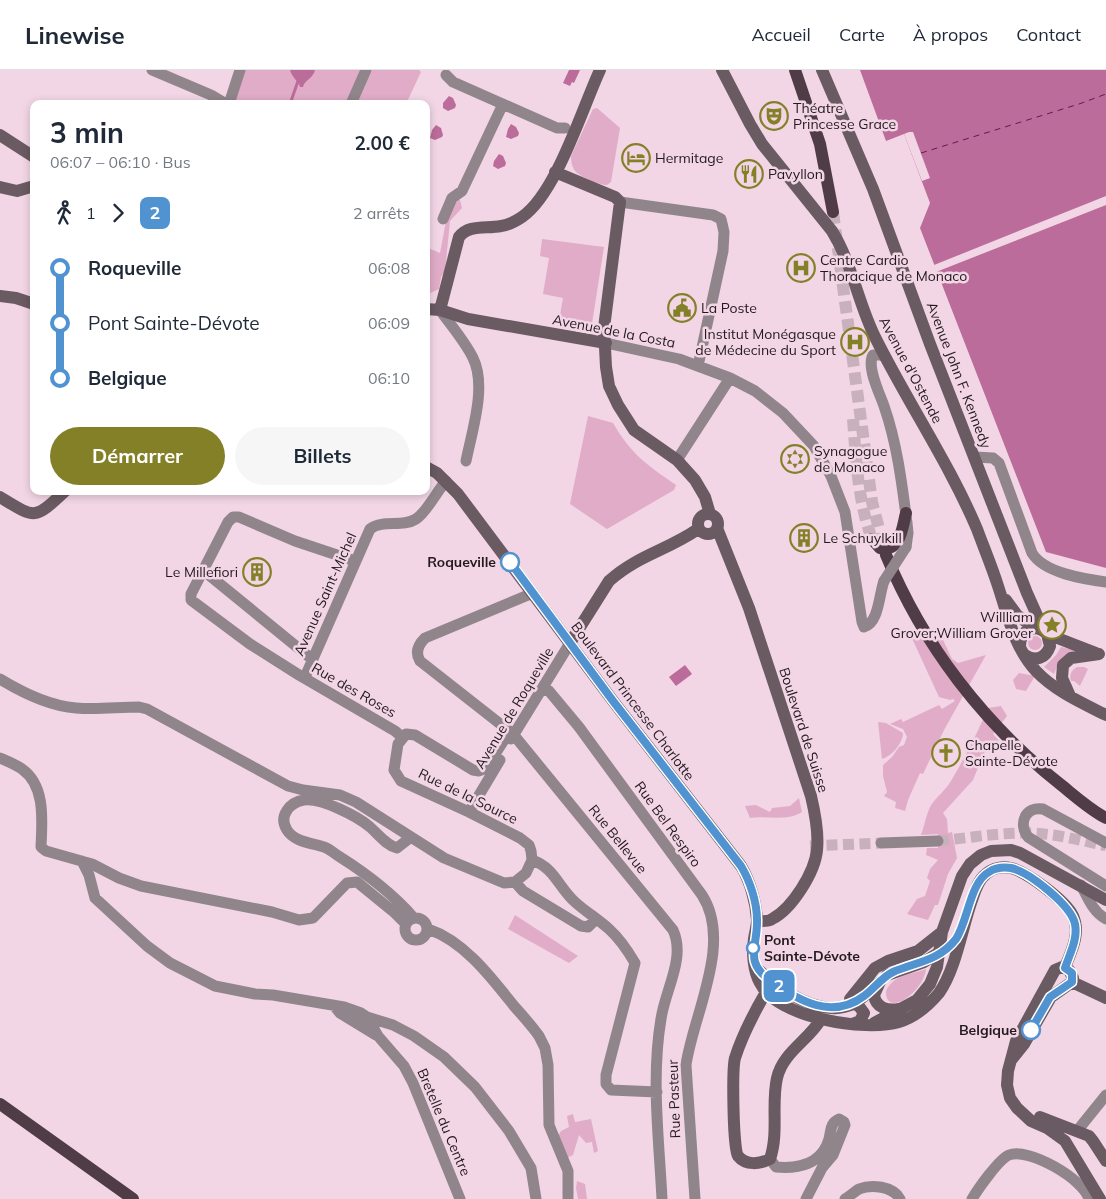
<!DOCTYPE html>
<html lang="fr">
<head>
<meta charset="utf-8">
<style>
	:root { --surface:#fff; --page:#f6f6f7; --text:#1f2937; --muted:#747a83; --line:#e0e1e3; --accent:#838028 }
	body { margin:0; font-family:Mulish,sans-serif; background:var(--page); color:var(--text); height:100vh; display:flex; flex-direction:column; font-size:19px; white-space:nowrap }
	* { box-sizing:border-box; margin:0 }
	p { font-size:16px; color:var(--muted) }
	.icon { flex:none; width:28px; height:28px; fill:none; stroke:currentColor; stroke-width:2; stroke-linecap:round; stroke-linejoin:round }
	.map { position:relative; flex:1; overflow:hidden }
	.sheet { position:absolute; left:30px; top:30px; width:400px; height:395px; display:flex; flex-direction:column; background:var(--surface); border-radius:10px; box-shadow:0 2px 8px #0003 }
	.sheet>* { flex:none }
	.badge { padding:0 10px; border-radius:8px; font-size:18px; line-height:32px }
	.map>.badge { position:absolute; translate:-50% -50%; box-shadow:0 0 0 2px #fff }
	.legs { display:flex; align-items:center; gap:8px; height:55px; padding:0 20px; font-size:16px }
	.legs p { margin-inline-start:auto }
	.summary { display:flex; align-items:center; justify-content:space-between; height:85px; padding:0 20px }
	h1 { font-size:28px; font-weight:700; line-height:38px }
	.primary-button { display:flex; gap:10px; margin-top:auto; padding:10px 20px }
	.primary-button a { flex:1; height:58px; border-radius:30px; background:var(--accent); color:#fff; font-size:20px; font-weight:700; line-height:58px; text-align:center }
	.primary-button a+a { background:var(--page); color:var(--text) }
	ul { padding:0 20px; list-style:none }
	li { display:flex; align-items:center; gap:18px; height:55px; font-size:19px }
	li i { display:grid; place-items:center; width:8px; height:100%; margin:0 6px; background:currentColor }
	li i::after { content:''; width:12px; height:12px; margin:-6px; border:4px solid; border-radius:50%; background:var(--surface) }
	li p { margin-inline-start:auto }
	li:first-child i { background:linear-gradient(#0000 50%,currentColor 0) }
	li:last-child i { background:linear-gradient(currentColor 50%,#0000 0) }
	header { display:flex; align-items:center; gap:30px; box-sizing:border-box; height:70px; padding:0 25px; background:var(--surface); border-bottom:1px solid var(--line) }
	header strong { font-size:24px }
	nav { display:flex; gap:28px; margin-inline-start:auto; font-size:18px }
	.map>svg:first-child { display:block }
	.green { fill:#e1acc8 }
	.water { fill:#bc6c9a }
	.pier { fill:#f2d6e5 }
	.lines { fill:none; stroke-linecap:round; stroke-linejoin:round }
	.stream { stroke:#bc6c9a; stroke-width:3 }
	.ferry { stroke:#731052; stroke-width:1; stroke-dasharray:6 5; stroke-linecap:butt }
	.street-tunnel { stroke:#c9b0bd; stroke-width:11; stroke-dasharray:11 5.5; stroke-linecap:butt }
	.primary-tunnel { stroke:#c9b0bd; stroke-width:12; stroke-dasharray:12 6; stroke-linecap:butt }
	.street { stroke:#90858b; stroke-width:11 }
	.secondary { stroke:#6a5a62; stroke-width:12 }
	.primary { stroke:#4f3c46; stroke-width:12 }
	.street-bridge { stroke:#90858b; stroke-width:11 }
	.secondary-bridge { stroke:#6a5a62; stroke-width:12 }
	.line-1-casing { stroke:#fff; stroke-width:11 }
	.line-1 { stroke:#5192d1; stroke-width:8 }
	.stop-1-dot { fill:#fff; stroke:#5192d1; stroke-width:2.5 }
	.labels { text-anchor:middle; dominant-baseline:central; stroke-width:5; stroke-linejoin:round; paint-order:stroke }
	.poi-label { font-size:14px; fill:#23191e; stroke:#f2d6e5; text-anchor:start }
	.street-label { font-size:14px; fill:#23191e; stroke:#f2d6e5 }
	.stop-label { font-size:14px; font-weight:bold; fill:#23191e; stroke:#f2d6e5; text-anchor:end }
</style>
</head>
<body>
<header>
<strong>Linewise</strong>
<nav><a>Accueil</a><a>Carte</a><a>À propos</a><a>Contact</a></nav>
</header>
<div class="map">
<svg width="1106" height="1129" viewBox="0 0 1106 1129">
	<rect width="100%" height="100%" fill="#f2d6e5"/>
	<path class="green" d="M 245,0 L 361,0 L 346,34 L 233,34 Z
		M 372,0 L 419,0 L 421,2 L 406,34 L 357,34 Z
		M 597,38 L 620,58 L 611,112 L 607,115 C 600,115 581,107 576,102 C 572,98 571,91 571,86 L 593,39 Z
		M 458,128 L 460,130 L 462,138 L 450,151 L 445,201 L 441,207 L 439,219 L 426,225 L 426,177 L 440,183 L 446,151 Z
		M 542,169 L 604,177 L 591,260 L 558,256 L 563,228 L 543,224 L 549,188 L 540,186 Z
		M 588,346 L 613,353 C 631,384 647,395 676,415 L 674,420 L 607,459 L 570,434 Z
		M 933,559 L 938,559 L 952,589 L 958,593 L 986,585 L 944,660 L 923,704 L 920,703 L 908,730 L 905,741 L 895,738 L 896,732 L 884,726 L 887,722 L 883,706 L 883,695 L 892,687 L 899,677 L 904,675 L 907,667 L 903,659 L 890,654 L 901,649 L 903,652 L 939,635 L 942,639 L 955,631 L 953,629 L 950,630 L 939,627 L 910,564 Z
		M1028 573a7 7 0 1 1 14 0a7 7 0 1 1-14 0Z
		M 1061,577 L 1075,580 L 1075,582 L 1058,594 L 1054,604 L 1044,597 L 1056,585 Z
		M 1077,597 L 1084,597 L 1088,599 L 1080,616 L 1074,611 L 1071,611 C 1069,605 1071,600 1077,597 Z
		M 1019,603 L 1035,606 L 1026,621 L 1016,619 L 1013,610 Z
		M 1001,636 L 1007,646 L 993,664 L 999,671 L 991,678 L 988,674 L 973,710 L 943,743 L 947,749 L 948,763 L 952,762 L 957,788 L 948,804 L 938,835 L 935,835 L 928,850 L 907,844 L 917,829 L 925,826 L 930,811 L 927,808 L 930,799 L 938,790 L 926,785 L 927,778 L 938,778 L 938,764 L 921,765 C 924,757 925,750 928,742 C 932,729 944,723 951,711 C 965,687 977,664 988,638 Z
		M 878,652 L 886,653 L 903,663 C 903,673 892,686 882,689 Z
		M 799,728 L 802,742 C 788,752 766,745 750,748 L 745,736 L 756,735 L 770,742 L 772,738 L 790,736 Z
		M 515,845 L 578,886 L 569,893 L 508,859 Z
		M 926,899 C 924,922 885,949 886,921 C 894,904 911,905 926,899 Z
		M 573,1044 L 575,1052 L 591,1049 L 598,1081 L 594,1083 L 592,1072 L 586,1073 L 579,1065 L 573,1085 L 567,1088 L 557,1068 L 561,1061 L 569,1057 L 567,1046 Z
		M 577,1111 L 585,1114 L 587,1129 L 578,1129 L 576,1118 Z"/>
	<path class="water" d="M 290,0 L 315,0 C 313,9 305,9 303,17 L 300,17 C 298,10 292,8 290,0 Z
		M 569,0 L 580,0 L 574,13 L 572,12 L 570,16 L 563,13 Z
		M 860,0 L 1106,0 L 1106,498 L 1046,482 L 920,158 L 930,133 L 904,64 L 886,71 Z
		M 449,26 L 453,28 L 456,35 L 455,38 L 448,41 L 443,38 L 443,33 Z
		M 511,54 L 516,57 L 519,63 L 518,66 L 511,69 L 506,67 L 508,59 Z
		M 436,55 L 441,58 L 443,65 L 442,67 L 435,70 L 430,68 L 432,60 Z
		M 499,84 L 503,86 L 506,93 L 505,96 L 498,99 L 493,96 L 494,91 Z
		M 685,595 L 692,604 L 676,616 L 669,607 Z"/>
	<path class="pier" d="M 909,62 L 913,62 L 930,108 L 922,111 L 904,64 Z
		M 1106,126 L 1106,135 L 936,202 L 934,195 Z"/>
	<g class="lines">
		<path class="stream" d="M 290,34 L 298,11"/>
		<path class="ferry" d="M 921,83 L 1079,34 L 1106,24"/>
		<path class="street-tunnel" d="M 938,771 C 967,768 997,763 1026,763 C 1053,763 1080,770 1106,776
			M 810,776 L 881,773"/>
		<path class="primary-tunnel" d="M 833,142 L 872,432 L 886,485
			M 853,349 C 856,390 858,431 872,469"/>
		<path class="street" d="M 152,0 L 211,25 L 226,34
			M 446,5 L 453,12 L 557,58 L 565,58
			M 229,34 L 240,0
			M 351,34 L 366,0
			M 620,132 L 713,145 L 721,149 L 724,162 L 723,181 L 698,296
			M 443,149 L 452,128 L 462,121 L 503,34
			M 440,240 C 450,254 466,273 473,288 C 487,316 472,361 466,391
			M 606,273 L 679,289 L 730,308 L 755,321 L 783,343 L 814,376 L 831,406 L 845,442 L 862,552 L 864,557 C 879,553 879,524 884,511
			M 886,288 L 882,285 L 873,285 C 866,297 880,324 884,336 C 897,373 902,414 907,453 L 908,463 L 906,477
			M 975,387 L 993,388 L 999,393 L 1032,483 C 1044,503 1084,509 1106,512
			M 677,390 L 730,308
			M 355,491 L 295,471 L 239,447 L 233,447 L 228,452 L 191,524 L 191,530 L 250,574 L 299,605 L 395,661 L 402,667
			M 204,501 L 313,590
			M 533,523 L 425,568 C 418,575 415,583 420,591 L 513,664 L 673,860 C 686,888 665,920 661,949 C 651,1008 659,1069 662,1129
			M 305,607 L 370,459 C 384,449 402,458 416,449 C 427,442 437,421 446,411
			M 0,609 C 23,623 49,636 76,638 C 97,640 118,637 139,637 L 147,639 L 288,716 L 303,720 L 340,725 L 356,732 L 444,788 L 504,813 L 515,812 L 526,803 L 532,790 L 531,781 L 529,775 L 520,768 L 469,742 L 401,711 L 394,700 L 398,674 L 406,664 L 415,665 L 473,700 L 479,701 L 486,698 L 504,670 L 513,664
			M 543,618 L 549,621 L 579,657 L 702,825 C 733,873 693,945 686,995 L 695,1129
			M 511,669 L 570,573
			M 0,688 C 7,691 15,694 22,699 C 46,716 42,751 41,777 L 46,781 L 92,794 L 119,808 L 141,816 L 272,842 L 299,850 L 313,848 L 347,813 L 357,812 L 395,843 L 406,854
			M 469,742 L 500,690
			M 411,767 L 397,778 C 386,775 379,765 370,757 C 357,746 322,728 304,730 C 290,732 278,746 287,760 C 294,772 312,773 324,777 C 330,779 335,784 340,787 C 367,804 393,824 414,848
			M 881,773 L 938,771
			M 1106,773 L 1043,739 C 1025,736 1018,754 1028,767 L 1106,816
			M 532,790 C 555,798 558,817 575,832 C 586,842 598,849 609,859 C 619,868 628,881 635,893 L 606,1005 L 606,1014 L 611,1020 L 657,1022
			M 82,791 L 89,805 L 95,828 L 147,876 L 170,893 L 215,916 L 255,924 L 273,925 L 344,937 L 361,943 L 367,947 L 378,966 L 404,996 L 413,1013 L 460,1129
			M 515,812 L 523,821 L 581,856 L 588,857 L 596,849
			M 1081,815 C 1088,828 1093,842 1106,849
			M405 859a11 11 0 1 1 22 0a11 11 0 1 1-22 0Z
			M 428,859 C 464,871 491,907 514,936 C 523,946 532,956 539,966 L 545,978 L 548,995 L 549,1055 L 568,1101 L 568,1129
			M 336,938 L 340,943 L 376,965
			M 367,947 L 393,955 L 414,966 L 444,987 L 475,1017 L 509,1061 L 531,1098 L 536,1129
			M 1077,1061 L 1106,1025
			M 770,1089 L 776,1097 C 799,1099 822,1094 829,1069 C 831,1061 830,1053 839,1049 L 844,1052 L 845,1055 L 833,1085 L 822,1098 L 806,1129
			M 845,1129 C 850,1126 854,1122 859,1119 C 871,1114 893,1116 900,1129
			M 972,1129 C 978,1119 999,1089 1009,1085 C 1028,1077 1084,1109 1089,1129"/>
		<path class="secondary" d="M 722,0 L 750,54 L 762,74 L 832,161 C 853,195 858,234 876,269 C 908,333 949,393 977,459 C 984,478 992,497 998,516 C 1008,546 1014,577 1036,601 C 1055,621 1082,633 1106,645
			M 822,0 L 873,119 L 930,274 L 1027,523 L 1044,561
			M 0,65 L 34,87
			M 555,102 L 615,127 L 620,132 L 604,258 L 606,297 L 609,316 L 618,335 L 634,360 L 677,390 L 695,410 L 705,427 L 710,444
			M 0,117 L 17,121 L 34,116
			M 0,226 L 16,228 L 34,234
			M 426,239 L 440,240 L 468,249 L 606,273
			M 440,240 L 459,167 C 469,154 486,159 501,156 C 509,155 516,151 522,147 C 556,124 582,39 600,0
			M 426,397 L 437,403 L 458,424 L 613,631 L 741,796 C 750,811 756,832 757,850 C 757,856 755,862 754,869 C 752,882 753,900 760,913 C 777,948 865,962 899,952 C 915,947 929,935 939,923 C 956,899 962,858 972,830 C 975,821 978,810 986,804 C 992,798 1002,796 1011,798 C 1027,802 1066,831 1073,846 C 1081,863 1071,882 1065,897
			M 0,427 C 36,449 34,450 65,421
			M698 454a10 10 0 1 1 20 0a10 10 0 1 1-20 0Z
			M 717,458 L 749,538 L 811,726 C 815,743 819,762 817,780 C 815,802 792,839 772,849 C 768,852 762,851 757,851
			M 1006,530 L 1017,545 L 1034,558
			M 1047,564 L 1096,583
			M 570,573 L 609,511 C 638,485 668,480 698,459
			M 1020,576 C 1020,560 1035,552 1047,564 L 1050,576 C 1046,588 1036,592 1025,585
			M 1070,626 L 1062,608 L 1063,595 L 1071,588 L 1099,584
			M 756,897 C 775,919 823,949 853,934 C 863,929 871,919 880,912
			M 1072,912 L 1106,928
			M 879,914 L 874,925 C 876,938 887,941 899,939
			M 766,922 C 755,941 742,966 735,988 C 732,999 733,1079 738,1086 C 746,1096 760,1094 770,1089 C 779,1063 771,1034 777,1008 C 783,982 809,970 821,949
			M 850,929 L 875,898 L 888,891 L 918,881 L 942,862
			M 874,953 L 917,930 L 930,914 L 937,897 L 942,862 L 962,806 L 970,794 L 981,785 L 991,781 L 1011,780 L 1020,783 L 1106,830
			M 852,954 L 860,951 L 864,943 L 858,935 L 852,934
			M 1012,989 L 1024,974 L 1051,927 L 1072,912 L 1073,908 L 1069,900 L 1062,897 L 1055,900 L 1016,971 L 1008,1001 L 1007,1015 L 1010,1028 L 1017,1038 L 1031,1051 L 1047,1058 L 1065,1071 L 1100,1129
			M 1040,1047 L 1089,1066 L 1093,1071 L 1106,1091"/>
		<path class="primary" d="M 795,0 L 820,74 L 833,142
			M 872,469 L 880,478 C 901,482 902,458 906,443
			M 886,485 C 923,575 984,654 1060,714 C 1075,726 1089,739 1106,748
			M 0,1034 L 133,1129"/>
		<path class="street-bridge" d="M 884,511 L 906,477"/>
		<path class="secondary-bridge" d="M 887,905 L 924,892 L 946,878"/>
	</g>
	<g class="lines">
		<defs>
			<path id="line-1" d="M 510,492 L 613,631 L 741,796 C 750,811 757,832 757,850 C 758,876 743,892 771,911 C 799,931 832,950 864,926 C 874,919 882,907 893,902 C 916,892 939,891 956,869 C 968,851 970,812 989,802 C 995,798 1003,797 1011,798 C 1029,802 1071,835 1075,854 C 1078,869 1070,883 1065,898 L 1072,903 L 1072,912 L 1050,927 L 1031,960"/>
		</defs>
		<use href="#line-1" class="line-1-casing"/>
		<use href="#line-1" class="line-1"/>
	</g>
	<defs>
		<symbol id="theatre-ring" viewBox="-11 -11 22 22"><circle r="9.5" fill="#f2d6e5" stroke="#838028" stroke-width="1.5"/><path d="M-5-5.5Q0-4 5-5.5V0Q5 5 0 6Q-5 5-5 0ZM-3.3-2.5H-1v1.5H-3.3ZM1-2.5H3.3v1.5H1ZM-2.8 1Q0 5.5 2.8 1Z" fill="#838028"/></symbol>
		<symbol id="hotel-ring" viewBox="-11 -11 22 22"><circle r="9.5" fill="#f2d6e5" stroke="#838028" stroke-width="1.5"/><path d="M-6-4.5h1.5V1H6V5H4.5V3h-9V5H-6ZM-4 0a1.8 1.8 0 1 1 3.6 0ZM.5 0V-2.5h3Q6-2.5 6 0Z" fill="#838028"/></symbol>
		<symbol id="restaurant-ring" viewBox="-11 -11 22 22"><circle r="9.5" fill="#f2d6e5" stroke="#838028" stroke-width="1.5"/><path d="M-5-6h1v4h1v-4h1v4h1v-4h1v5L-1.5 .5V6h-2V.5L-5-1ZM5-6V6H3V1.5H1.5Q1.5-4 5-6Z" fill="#838028"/></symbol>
		<symbol id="hospital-ring" viewBox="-11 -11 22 22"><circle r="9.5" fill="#f2d6e5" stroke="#838028" stroke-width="1.5"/><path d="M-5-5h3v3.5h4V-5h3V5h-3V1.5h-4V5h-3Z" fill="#838028"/></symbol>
		<symbol id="civic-ring" viewBox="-11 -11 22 22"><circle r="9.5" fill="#f2d6e5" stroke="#838028" stroke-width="1.5"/><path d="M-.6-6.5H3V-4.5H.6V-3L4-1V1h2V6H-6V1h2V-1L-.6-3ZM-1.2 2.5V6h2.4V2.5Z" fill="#838028"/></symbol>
		<symbol id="synagogue-ring" viewBox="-11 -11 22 22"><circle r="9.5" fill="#f2d6e5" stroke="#838028" stroke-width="1.5"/><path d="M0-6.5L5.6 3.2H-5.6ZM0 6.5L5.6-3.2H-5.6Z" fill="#838028"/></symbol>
		<symbol id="building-ring" viewBox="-11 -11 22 22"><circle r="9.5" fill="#f2d6e5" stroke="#838028" stroke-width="1.5"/><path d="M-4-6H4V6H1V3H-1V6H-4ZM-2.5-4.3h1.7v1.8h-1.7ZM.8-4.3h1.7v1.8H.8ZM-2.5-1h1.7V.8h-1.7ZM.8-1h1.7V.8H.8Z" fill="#838028"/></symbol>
		<symbol id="sight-ring" viewBox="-11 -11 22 22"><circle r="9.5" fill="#f2d6e5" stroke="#838028" stroke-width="1.5"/><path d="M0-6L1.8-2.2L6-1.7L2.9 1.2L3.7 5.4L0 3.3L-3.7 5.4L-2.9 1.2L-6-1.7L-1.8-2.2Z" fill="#838028"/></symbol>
		<symbol id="church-ring" viewBox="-11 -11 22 22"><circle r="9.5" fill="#f2d6e5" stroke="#838028" stroke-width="1.5"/><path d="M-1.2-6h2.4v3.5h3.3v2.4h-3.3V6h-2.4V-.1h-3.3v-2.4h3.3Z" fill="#838028"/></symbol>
	</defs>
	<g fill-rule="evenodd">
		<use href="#theatre-ring" x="758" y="30" width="32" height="32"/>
		<use href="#hotel-ring" x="620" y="72" width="32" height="32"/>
		<use href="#restaurant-ring" x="733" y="88" width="32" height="32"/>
		<use href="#hospital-ring" x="785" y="182" width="32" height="32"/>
		<use href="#civic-ring" x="666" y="222" width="32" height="32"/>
		<use href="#hospital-ring" x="839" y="256" width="32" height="32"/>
		<use href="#synagogue-ring" x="779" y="373" width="32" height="32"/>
		<use href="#building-ring" x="788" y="452" width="32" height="32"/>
		<use href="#building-ring" x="241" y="486" width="32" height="32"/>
		<use href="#sight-ring" x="1036" y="539" width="32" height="32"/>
		<use href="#church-ring" x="930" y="667" width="32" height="32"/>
	</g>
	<g class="stop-1-dot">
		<circle cx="510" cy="492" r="9"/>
		<circle cx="753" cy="878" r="6"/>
		<circle cx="1031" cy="960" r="9"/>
	</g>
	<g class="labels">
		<g class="poi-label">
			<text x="793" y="38">Théatre<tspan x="793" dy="16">Princesse Grace</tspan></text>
			<text x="655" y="88">Hermitage</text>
			<text x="768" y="104">Pavyllon</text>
			<text x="820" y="190">Centre Cardio<tspan x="820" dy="16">Thoracique de Monaco</tspan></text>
			<text x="701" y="238">La Poste</text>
			<text x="836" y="264" text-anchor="end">Institut Monégasque<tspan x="836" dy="16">de Médecine du Sport</tspan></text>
			<text x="814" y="381">Synagogue<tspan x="814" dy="16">de Monaco</tspan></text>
			<text x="823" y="468">Le Schuylkill</text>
			<text x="238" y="502" text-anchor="end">Le Millefiori</text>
			<text x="1033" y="547" text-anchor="end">Willliam<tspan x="1033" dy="16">Grover;William Grover</tspan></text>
			<text x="965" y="675">Chapelle<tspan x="965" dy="16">Sainte-Dévote</tspan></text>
		</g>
		<g class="street-label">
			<text transform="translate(614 261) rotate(11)">Avenue de la Costa</text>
			<text transform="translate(911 300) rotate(62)">Avenue d'Ostende</text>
			<text transform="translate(959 305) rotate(69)">Avenue John F. Kennedy</text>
			<text transform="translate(325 524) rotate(-66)">Avenue Saint-Michel</text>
			<text transform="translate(354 620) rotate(30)">Rue des Roses</text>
			<text transform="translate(633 631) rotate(53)">Boulevard Princesse Charlotte</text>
			<text transform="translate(514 638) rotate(-59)">Avenue de Roqueville</text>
			<text transform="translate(804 660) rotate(72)">Boulevard de Suisse</text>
			<text transform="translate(468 726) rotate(26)">Rue de la Source</text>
			<text transform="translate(668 754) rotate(54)">Rue Bel Respiro</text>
			<text transform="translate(618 769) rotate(51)">Rue Bellevue</text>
			<text transform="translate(674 1029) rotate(-92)">Rue Pasteur</text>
			<text transform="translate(444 1052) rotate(67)">Bretelle du Centre</text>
		</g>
		<g class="stop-label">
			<text x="496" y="492">Roqueville</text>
			<text x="764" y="870" text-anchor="start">Pont<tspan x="764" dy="16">Sainte-Dévote</tspan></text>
			<text x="1017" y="960">Belgique</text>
		</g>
	</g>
</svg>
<b class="badge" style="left:779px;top:916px;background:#5192d1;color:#fff">2</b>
<section class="sheet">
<div class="summary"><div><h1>3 min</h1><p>06:07 – 06:10 · Bus</p></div><b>2.00 €</b></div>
<div class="legs"><svg class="icon" aria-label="walk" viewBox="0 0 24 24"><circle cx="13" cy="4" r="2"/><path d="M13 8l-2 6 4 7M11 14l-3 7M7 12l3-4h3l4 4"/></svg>1<svg class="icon" aria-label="forward" viewBox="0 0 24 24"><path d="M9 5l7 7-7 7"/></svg><b class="badge" style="background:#5192d1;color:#fff">2</b><p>2 arrêts</p></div>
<ul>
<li><i style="color:#5192d1"></i><b>Roqueville</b><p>06:08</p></li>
<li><i style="color:#5192d1"></i><span>Pont Sainte-Dévote</span><p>06:09</p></li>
<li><i style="color:#5192d1"></i><b>Belgique</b><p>06:10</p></li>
</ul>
<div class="primary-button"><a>Démarrer</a><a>Billets</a></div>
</section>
</div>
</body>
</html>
